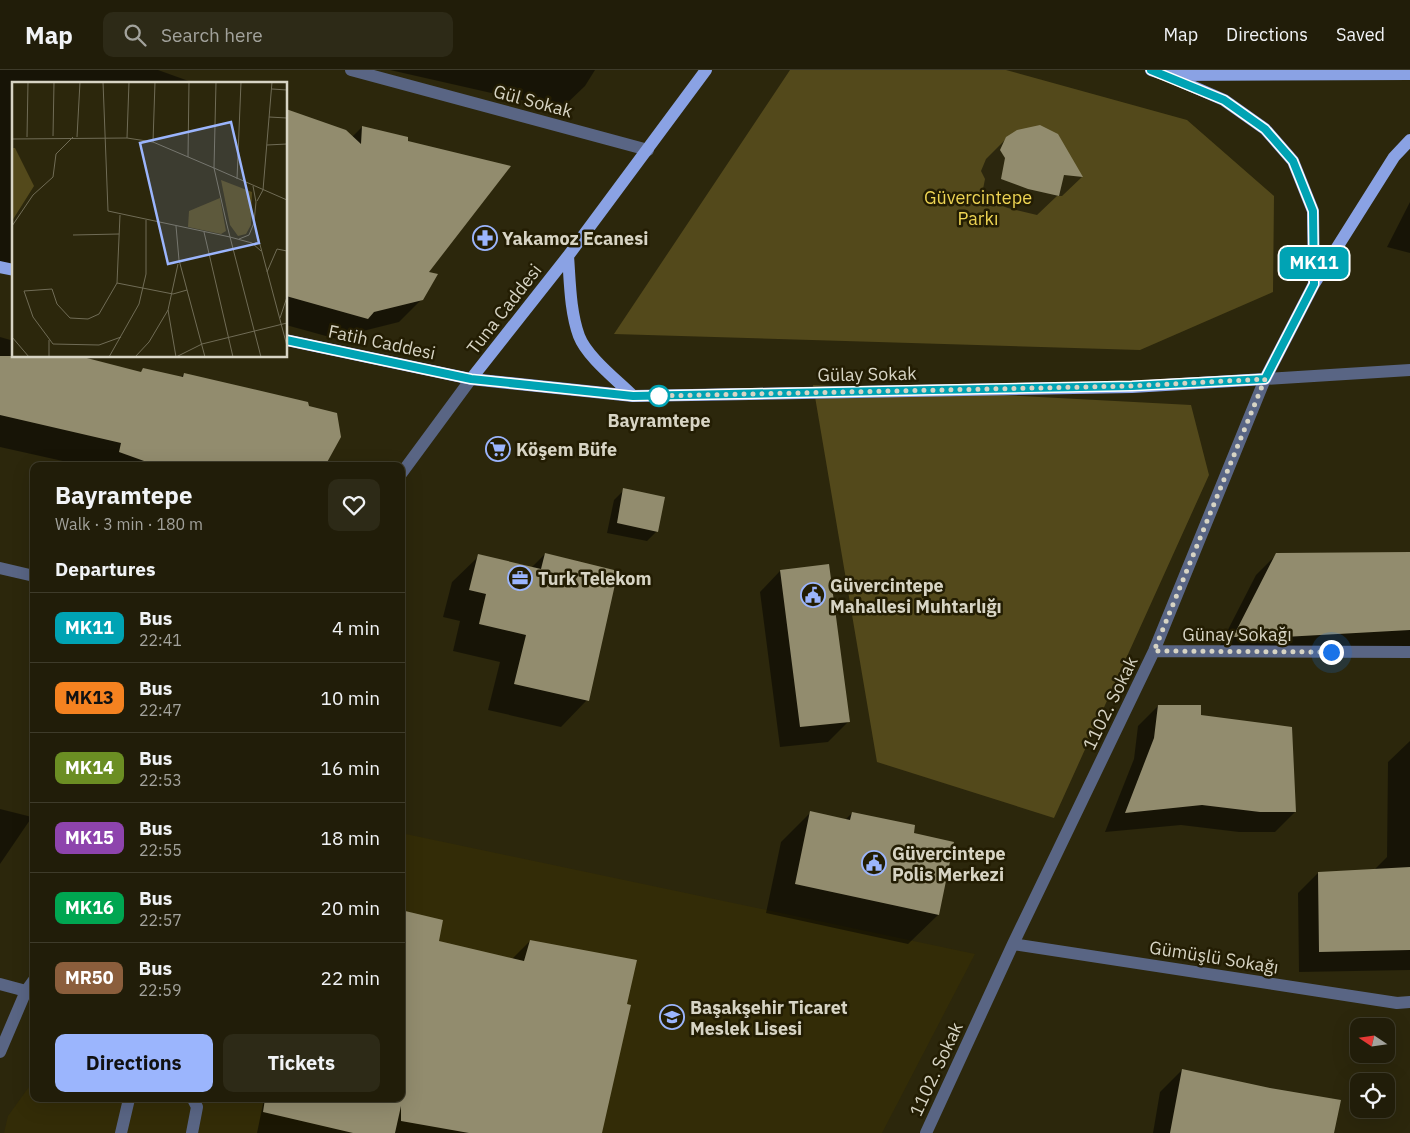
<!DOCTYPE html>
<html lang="en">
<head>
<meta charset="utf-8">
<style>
	:root { --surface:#211d09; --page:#2d2a17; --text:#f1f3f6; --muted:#a2a29c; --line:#3e3b2a; --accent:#9bb5fd }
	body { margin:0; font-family:"IBM Plex Sans",sans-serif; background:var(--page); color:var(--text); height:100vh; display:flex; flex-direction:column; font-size:19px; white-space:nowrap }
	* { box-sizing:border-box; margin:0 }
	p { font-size:16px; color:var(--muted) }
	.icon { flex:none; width:28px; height:28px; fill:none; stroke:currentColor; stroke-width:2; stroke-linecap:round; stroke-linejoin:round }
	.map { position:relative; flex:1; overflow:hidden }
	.drawer { position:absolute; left:30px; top:392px; width:375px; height:640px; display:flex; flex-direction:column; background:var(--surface); border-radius:10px; box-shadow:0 5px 20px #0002,0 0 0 1px var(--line) }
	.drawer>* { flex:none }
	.badge { padding:0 10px; border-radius:8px; font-size:18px; line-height:32px }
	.needle { width:32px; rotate:283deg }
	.controls { position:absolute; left:1350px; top:948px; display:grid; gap:10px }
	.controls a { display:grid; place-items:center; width:45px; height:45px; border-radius:10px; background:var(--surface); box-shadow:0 5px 20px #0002,0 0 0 1px var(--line); font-size:25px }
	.you { position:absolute; width:25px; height:25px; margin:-12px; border:4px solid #fff; border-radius:50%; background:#1a73e8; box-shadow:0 0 0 8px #1a73e833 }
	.map>.badge { position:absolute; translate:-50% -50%; box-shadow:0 0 0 2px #fff }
	h2 { padding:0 25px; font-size:19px; line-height:45px }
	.round { display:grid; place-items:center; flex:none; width:52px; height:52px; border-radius:10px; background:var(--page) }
	.head { display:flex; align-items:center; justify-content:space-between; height:85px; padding:0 25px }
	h1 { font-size:24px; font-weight:700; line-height:38px }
	.button { display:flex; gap:10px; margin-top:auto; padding:10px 25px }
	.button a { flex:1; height:58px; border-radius:10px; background:var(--accent); color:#111; font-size:20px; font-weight:700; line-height:58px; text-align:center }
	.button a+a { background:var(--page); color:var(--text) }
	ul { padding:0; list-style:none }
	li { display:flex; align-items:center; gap:15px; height:70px; padding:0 25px; border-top:1px solid var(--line) }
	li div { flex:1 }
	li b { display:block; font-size:19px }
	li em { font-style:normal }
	li .badge { min-width:55px; font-weight:700; text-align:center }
	header { display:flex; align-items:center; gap:30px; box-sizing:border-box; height:70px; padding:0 25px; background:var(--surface); border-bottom:1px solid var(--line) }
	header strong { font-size:24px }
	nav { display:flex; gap:28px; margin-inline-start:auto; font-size:18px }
	.search { width:350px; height:45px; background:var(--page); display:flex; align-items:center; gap:12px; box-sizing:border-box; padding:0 18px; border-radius:10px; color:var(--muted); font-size:19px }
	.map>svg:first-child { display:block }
	.built { fill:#332c07 }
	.green { fill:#53491b }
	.shadow { fill:#0007 }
	.building { fill:#928c6e }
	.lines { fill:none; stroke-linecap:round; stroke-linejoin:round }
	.minor { stroke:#596584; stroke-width:12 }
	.major { stroke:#8aa2e4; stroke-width:12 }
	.line-casing { stroke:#fff; stroke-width:11 }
	.line { stroke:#00a3b4; stroke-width:8 }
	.walk { stroke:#d7d4c4; stroke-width:5; stroke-dasharray:0 9 }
	.stop-dot { fill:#fff; stroke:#00a3b4; stroke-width:2.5 }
	.labels { text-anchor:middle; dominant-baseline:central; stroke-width:5; stroke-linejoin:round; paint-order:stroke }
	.street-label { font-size:18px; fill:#d7d4c4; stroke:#231d03 }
	.park-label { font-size:18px; fill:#eed453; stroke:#231d03 }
	.poi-label { font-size:18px; font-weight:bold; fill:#d7d4c4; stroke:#231d03; text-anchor:start }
	.stop-label { font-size:18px; font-weight:bold; fill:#d7d4c4; stroke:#231d03 }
	.inset-road { fill:none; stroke:#706c56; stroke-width:1 }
	.view { fill:#9bb5fd; fill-opacity:0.15; stroke:#9bb5fd; stroke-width:2.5 }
	.inset-edge { fill:none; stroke:#d7d4c4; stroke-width:2.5 }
</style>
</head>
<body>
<header>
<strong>Map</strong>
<div class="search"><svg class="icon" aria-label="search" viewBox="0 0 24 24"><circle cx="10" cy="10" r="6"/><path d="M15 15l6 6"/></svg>Search here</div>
<nav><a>Map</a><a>Directions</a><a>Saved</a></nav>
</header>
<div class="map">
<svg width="1410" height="1063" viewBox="0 0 1410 1063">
	<rect width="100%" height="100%" fill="#2c270c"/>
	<path class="built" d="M 401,763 L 975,884 L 882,1063 L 4,1063 L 8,1046 L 34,1010 L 34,1029 L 401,1029 Z"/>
	<path class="green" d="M 790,0 L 1006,0 L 1187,50 L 1274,126 L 1273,222 L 1140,280 L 614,264 Z
		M 813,315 L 1191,335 L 1209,405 L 1054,748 L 877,692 Z"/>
	<path class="shadow" d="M 0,0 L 158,0 L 197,14 L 14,14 L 14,205 L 0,202 Z
		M 390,0 L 595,0 L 585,16 L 561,39 Z
		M 286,40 L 352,67 L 362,57 L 427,202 L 422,229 L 399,252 L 351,264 L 344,271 L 286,255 Z
		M 1007,68 L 1082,107 L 1062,126 L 1057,126 L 1037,145 L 1008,138 L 981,129 L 985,109 L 981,101 L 986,89 Z
		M 1410,132 L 1410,183 L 1387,177 Z
		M 0,267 L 14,271 L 14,286 L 140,303 L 143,300 L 180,308 L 184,304 L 308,337 L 339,366 L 324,396 L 85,396 L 0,377 Z
		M 624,420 L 657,461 L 647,471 L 607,463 L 614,430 Z
		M 545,484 L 587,630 L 561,657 L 488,640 L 500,592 L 453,581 L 460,551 L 443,547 L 452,512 L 479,486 L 531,498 Z
		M 1277,484 L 1410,484 L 1410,584 L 1214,587 L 1256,505 Z
		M 780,501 L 849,651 L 828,672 L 780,677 L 760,522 Z
		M 1158,636 L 1200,646 L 1295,742 L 1275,762 L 1239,762 L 1181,755 L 1105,762 L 1134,689 L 1138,656 Z
		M 1410,671 L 1410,900 L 1299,902 L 1298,823 L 1318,803 L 1374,800 L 1387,787 L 1388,692 Z
		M 0,739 L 32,747 L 0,794 Z
		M 810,743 L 845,750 L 852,743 L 912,764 L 938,845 L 908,874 L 766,843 L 781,772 Z
		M 530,871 L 601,1063 L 257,1063 L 264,1029 L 401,1029 L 437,872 L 512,889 Z
		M 1182,1000 L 1333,1063 L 1153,1063 L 1160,1022 Z"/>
	<path class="building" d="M 286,39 L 346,60 L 361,74 L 362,56 L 408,67 L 408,71 L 511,96 L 429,202 L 438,204 L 423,230 L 374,242 L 368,249 L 286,226 Z
		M 1040,55 L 1058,64 L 1083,107 L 1064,105 L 1059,126 L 1028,119 L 1001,109 L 1005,88 L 1000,80 L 1006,67 L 1017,60 Z
		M 0,286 L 79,286 L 141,302 L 143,298 L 183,307 L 184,303 L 308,332 L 309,336 L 337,343 L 341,367 L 325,396 L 158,396 L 119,382 L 121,373 L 0,345 Z
		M 623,418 L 665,427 L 658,462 L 617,453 Z
		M 1410,482 L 1410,560 L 1284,567 L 1233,567 L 1276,483 Z
		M 545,483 L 618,501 L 589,631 L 514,614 L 526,565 L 479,554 L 486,524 L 469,520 L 478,484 L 541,499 Z
		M 829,494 L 850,652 L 800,657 L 780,500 Z
		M 1158,635 L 1201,635 L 1201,645 L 1292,657 L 1296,742 L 1260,742 L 1202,735 L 1125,743 L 1154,668 Z
		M 810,741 L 850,750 L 852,742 L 915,755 L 914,763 L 954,772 L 939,845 L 795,814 Z
		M 1410,797 L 1410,880 L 1319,882 L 1318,802 Z
		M 401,840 L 443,850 L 439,871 L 524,891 L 530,870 L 637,890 L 627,934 L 631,935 L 602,1063 L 469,1063 L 401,1051 L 401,1036 L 395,1063 L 353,1063 L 263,1042 L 265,1029 L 401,1029 Z
		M 1182,999 L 1270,1018 L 1341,1030 L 1334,1063 L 1170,1063 Z"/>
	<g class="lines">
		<path class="minor" d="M 351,0 L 648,80
			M 401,404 L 471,309
			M 0,498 L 34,506
			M 1154,581 L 1410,582
			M 1013,874 L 1397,933 L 1410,932
			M 0,914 L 26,921
			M 0,982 L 26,921 L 34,910
			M 121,1063 L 129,1029
			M 192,1063 L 197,1037 L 193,1029
			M 926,1063 L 1013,874 L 1154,581 L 1265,309 L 1410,300"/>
		<path class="major" d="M 1151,0 L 1166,5 L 1410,4
			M 1166,5 L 1224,30 L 1265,59 L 1293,91 L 1313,141 L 1314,214
			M 568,186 C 570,212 570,241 579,266 C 587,287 617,310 633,326
			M 0,197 L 14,200
			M 286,270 L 471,309 L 633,326 L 1132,317 L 1265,309 L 1314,214 L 1394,87 L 1410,70
			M 471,309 L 568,186 L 706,0"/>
	</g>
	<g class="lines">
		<defs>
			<path id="line" d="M 286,270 L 471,309 L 633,326 L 1132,316 L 1265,309 L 1314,214 L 1313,141 L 1293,91 L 1265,59 L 1224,30 L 1151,0"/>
		</defs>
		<use href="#line" class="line-casing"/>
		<use href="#line" class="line"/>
		<path class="walk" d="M 659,326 L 652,326 L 1132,316 L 1265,309 L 1154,581 L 1331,582"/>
	</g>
	<defs>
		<symbol id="pharmacy-ring" viewBox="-11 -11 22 22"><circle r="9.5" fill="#231d03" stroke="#9bb5fd" stroke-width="1.5"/><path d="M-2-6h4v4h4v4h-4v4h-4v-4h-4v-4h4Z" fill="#9bb5fd"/></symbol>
		<symbol id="supermarket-ring" viewBox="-11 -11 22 22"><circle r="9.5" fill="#231d03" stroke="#9bb5fd" stroke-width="1.5"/><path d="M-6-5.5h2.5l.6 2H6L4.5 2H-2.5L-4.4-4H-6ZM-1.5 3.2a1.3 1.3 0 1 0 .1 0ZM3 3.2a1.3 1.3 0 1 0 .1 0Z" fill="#9bb5fd"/></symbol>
		<symbol id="office-ring" viewBox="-11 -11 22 22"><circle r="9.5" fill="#231d03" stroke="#9bb5fd" stroke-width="1.5"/><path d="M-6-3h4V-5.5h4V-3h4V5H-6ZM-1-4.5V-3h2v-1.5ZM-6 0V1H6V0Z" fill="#9bb5fd"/></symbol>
		<symbol id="civic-ring" viewBox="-11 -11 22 22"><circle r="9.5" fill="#231d03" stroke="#9bb5fd" stroke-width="1.5"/><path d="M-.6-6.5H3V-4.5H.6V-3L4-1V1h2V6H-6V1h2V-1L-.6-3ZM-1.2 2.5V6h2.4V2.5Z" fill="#9bb5fd"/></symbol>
		<symbol id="school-ring" viewBox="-11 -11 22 22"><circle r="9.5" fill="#231d03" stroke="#9bb5fd" stroke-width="1.5"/><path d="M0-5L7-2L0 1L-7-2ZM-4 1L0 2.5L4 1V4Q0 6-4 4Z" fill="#9bb5fd"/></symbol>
	</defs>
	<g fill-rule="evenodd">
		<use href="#pharmacy-ring" x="471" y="154" width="28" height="28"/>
		<use href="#supermarket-ring" x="484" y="365" width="28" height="28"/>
		<use href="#office-ring" x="506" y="494" width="28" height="28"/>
		<use href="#civic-ring" x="799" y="511" width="28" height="28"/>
		<use href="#civic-ring" x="860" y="779" width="28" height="28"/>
		<use href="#school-ring" x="658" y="933" width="28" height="28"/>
	</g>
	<circle class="stop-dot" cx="659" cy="326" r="10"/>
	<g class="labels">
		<g class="street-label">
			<text transform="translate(533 31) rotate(15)">Gül Sokak</text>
			<text transform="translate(504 239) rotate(-52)">Tuna Caddesi</text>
			<text transform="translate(382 272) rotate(12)">Fatih Caddesi</text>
			<text transform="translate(867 304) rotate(-1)">Gülay Sokak</text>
			<text x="1237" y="564">Günay Sokağı</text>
			<text transform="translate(1110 633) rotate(-64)">1102. Sokak</text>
			<text transform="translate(1214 887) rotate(9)">Gümüşlü Sokağı</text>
			<text transform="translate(936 999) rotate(-65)">1102. Sokak</text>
		</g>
		<g class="park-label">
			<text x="978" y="127">Güvercintepe<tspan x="978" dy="21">Parkı</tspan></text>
		</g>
		<g class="poi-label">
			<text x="502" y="168">Yakamoz Ecanesi</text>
			<text x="516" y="379">Köşem Büfe</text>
			<text x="538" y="508">Turk Telekom</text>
			<text x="830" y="515">Güvercintepe<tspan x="830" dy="21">Mahallesi Muhtarlığı</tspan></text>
			<text x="892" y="783">Güvercintepe<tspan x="892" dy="21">Polis Merkezi</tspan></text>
			<text x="690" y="937">Başakşehir Ticaret<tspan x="690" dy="21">Meslek Lisesi</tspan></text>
		</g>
		<g class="stop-label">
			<text x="659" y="350">Bayramtepe</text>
		</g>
	</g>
	<g transform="translate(12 12)">
		<rect width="275" height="275" fill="#2c270c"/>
		<path d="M 0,66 L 3,66 L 22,104 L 0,139 ZM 209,98 L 240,110 L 239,143 L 234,152 L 226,154 L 218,143 ZM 208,116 L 214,149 L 209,152 L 176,145 L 177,129 Z" fill="#53491b"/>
		<path class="inset-road" d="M 91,0 L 96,129 L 218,155 L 249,275M 204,0 L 202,86 L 215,143 L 218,155 L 240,161 L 249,169M 260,7 L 275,8M 257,35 L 275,36M 41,54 L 42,0M 15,55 L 16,0M 65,55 L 68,0M 115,56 L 117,0M 0,57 L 115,56 L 141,60 L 202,86M 141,60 L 143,0M 255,63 L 275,62M 176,75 L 177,0M 202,86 L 275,118M 225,97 L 229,0M 241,104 L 244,120 L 242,140 L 275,264M 245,119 L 251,108 L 260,0M 108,133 L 105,201 L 87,232 L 76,237 L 58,236 L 45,222 L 40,207 L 12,209 L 21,235 L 41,262 L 87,263 L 109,255M 0,144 L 21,113 L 41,95 L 44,72 L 61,55M 164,144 L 167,178 L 193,275M 192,150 L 221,275M 61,153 L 107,152M 227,157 L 237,153 L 242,141M 255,190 L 265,167 L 275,169M 105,201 L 161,212 L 175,208M 268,236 L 275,215M 0,255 L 17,275M 37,275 L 37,258M 97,275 L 127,222 L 134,192 L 134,138M 123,275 L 137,260 L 156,228M 164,275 L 190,262 L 275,241M 164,275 L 156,228 L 166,182"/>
		<path class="view" d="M 219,40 L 247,161 L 156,182 L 128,61 Z"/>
		<rect width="275" height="275" class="inset-edge"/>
	</g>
</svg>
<div class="controls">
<a><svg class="needle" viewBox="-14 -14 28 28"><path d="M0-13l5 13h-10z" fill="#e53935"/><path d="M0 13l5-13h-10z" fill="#a2a29c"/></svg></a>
<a><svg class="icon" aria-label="locate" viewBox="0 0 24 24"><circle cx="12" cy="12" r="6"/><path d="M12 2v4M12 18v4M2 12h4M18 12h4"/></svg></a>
</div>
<div class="you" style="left:1331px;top:582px"></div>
<b class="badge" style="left:1314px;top:193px;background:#00a3b4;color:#fff">MK11</b>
<section class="drawer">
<div class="head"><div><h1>Bayramtepe</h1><p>Walk · 3 min · 180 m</p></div><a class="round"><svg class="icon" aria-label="heart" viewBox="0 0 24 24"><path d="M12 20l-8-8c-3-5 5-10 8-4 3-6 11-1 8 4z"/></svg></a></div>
<h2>Departures</h2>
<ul>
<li><span class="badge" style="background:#00a3b4;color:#fff">MK11</span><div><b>Bus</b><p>22:41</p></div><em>4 min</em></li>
<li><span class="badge" style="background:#f58220;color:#111">MK13</span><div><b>Bus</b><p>22:47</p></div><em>10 min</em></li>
<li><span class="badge" style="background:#6b8e23;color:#fff">MK14</span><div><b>Bus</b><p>22:53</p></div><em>16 min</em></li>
<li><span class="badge" style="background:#8e44ad;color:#fff">MK15</span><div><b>Bus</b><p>22:55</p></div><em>18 min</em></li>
<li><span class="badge" style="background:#00a651;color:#fff">MK16</span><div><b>Bus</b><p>22:57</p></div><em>20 min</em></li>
<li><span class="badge" style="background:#8b5e3c;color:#fff">MR50</span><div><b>Bus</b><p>22:59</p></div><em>22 min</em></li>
</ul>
<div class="button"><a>Directions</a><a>Tickets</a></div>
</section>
</div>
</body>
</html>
